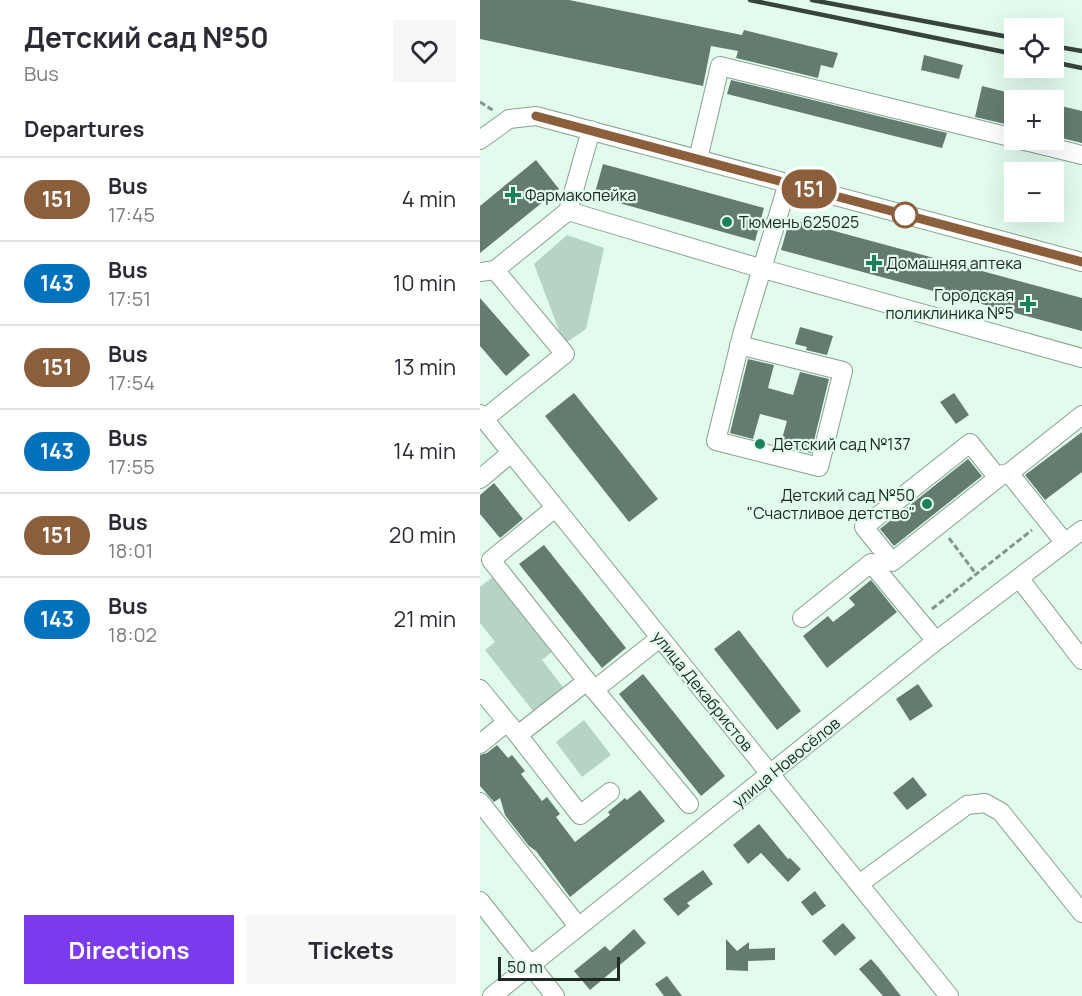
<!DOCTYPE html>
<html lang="en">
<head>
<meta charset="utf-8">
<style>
	:root { --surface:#fff; --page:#f7f7f7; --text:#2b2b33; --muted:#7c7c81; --line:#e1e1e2; --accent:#7c3aed }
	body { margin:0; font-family:Manrope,sans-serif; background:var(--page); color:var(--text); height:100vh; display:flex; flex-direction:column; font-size:22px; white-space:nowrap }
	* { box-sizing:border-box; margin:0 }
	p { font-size:20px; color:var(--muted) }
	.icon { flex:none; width:33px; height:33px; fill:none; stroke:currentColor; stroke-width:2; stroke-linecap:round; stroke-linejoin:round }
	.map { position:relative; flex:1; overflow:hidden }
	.sheet { display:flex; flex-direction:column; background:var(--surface); width:480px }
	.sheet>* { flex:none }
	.badge { padding:0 12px; border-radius:20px; font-size:21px; line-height:39px }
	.tools { position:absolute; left:524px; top:18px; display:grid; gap:12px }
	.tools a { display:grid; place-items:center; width:60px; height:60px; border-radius:0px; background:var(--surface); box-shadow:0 6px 24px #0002; font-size:30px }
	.scale { position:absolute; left:18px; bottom:15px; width:122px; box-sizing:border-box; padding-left:6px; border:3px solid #202a25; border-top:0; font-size:16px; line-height:21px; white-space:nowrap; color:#202a25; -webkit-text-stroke:4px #e1fced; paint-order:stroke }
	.map>.badge { position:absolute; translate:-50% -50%; box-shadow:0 0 0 3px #fff }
	h2 { padding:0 24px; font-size:22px; line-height:54px }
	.round { display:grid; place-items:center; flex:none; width:63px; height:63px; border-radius:0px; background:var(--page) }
	.headline { display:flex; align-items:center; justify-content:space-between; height:102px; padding:0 24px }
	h1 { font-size:28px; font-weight:700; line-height:45px }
	.button { display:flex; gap:12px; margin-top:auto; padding:12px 24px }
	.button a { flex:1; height:69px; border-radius:0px; background:var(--accent); color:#fff; font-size:24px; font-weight:700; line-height:69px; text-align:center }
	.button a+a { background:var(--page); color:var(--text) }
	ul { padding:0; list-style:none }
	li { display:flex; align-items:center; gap:18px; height:84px; padding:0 24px; border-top:2px solid var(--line) }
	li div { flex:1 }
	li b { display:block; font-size:22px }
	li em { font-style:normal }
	li .badge { min-width:66px; font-weight:700; text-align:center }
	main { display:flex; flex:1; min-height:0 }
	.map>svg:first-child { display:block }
	.green { fill:#b6d3c3 }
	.building { fill:#647c6f }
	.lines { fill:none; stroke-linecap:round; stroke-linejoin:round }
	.minor-casing { stroke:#87a092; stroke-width:20 }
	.path { stroke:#83968c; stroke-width:3; stroke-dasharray:6 3; stroke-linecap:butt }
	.minor { stroke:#fff; stroke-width:18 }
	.rail { stroke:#37433d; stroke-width:4.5 }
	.line-casing { stroke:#fff; stroke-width:14 }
	.line { stroke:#8b5e3c; stroke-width:9 }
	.poi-dot { fill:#1e8058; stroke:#e1fced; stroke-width:2 }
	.stop-dot { fill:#fff; stroke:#8b5e3c; stroke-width:3 }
	.labels { text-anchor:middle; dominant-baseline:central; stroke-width:4.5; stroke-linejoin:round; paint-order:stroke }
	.poi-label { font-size:16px; fill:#202a25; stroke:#e1fced; text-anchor:start }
	.street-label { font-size:16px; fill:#202a25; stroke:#e1fced }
</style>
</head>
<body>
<main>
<section class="sheet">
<div class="headline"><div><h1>Детский сад №50</h1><p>Bus</p></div><a class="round"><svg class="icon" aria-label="heart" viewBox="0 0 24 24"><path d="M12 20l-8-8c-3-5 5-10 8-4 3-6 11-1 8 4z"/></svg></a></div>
<h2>Departures</h2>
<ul>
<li><span class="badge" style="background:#8b5e3c;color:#fff">151</span><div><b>Bus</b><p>17:45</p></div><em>4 min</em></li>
<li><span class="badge" style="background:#0072bc;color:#fff">143</span><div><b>Bus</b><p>17:51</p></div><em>10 min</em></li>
<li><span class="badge" style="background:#8b5e3c;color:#fff">151</span><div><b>Bus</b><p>17:54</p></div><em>13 min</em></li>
<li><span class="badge" style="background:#0072bc;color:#fff">143</span><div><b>Bus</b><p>17:55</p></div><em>14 min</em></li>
<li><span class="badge" style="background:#8b5e3c;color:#fff">151</span><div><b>Bus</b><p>18:01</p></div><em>20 min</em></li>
<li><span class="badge" style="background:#0072bc;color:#fff">143</span><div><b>Bus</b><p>18:02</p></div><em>21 min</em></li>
</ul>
<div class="button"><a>Directions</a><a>Tickets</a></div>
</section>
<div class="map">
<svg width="602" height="996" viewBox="0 0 602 996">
	<rect width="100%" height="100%" fill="#e1fced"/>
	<path class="green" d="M 87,235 L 124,248 L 106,329 L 84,344 L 54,264 Z
		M 14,576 L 73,651 L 62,660 L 83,687 L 53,711 L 5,650 L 15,642 L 0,623 L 0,587 Z
		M 104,720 L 131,755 L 102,777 L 76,742 Z"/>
	<path class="building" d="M 0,0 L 89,0 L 262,35 L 264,30 L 358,53 L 353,68 L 341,65 L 338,78 L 256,58 L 258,51 L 231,46 L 223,86 L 0,39 Z
		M 444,55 L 483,65 L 479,79 L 441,70 Z
		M 251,80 L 467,133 L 462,148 L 247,94 Z
		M 502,86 L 534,94 L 534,126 L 495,117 Z
		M 573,104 L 602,111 L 602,143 L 573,136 Z
		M 56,160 L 79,189 L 0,253 L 0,206 Z
		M 123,164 L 284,208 L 275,241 L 114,196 Z
		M 310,219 L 602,298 L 602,331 L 301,250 Z
		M 0,298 L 50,355 L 26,376 L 0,346 Z
		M 320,327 L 353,336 L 347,355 L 326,350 L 327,347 L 315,344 Z
		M 268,359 L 294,365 L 288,388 L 313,395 L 320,372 L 349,379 L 331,453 L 300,446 L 307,421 L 280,414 L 273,439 L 250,433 Z
		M 94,393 L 178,499 L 149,522 L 65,416 Z
		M 474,393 L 489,415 L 476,424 L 460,402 Z
		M 602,432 L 602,472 L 565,500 L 545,475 Z
		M 488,459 L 502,476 L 414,546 L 400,529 Z
		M 14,483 L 43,519 L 20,538 L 0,514 L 0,495 Z
		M 64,545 L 146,648 L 122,668 L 39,564 Z
		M 391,580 L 417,612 L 347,668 L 323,636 L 348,616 L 353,622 L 375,605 L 369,598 Z
		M 259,630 L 321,711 L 297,730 L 234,649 Z
		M 163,674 L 245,776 L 221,796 L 139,694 Z
		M 438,684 L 453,706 L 430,721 L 416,699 Z
		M 17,745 L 28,758 L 32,755 L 45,771 L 41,774 L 62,801 L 67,797 L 80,814 L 76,817 L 95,842 L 130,815 L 128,812 L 145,798 L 147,800 L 160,790 L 185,821 L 90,897 L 56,851 L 49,846 L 25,815 L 20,798 L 14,802 L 0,786 L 0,755 L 7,753 Z
		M 433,777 L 447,795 L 427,810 L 413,793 Z
		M 279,824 L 308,859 L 310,858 L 321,869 L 308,882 L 281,853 L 268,864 L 253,845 Z
		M 223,870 L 233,884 L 207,903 L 210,906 L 198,916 L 183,899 Z
		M 335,891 L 346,906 L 332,916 L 321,902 Z
		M 363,923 L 376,938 L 355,956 L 342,941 Z
		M 154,929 L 166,943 L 110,990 L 94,971 L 125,946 L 130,951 Z
		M 246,939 L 257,951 L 269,942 L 269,949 L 295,948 L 295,960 L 268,961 L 268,971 L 246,970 Z
		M 391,959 L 399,968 L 421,996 L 403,996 L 379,969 Z
		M 187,976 L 202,996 L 184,996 L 175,984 Z"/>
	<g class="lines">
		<defs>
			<path id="minor" d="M 0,140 L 29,119 L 56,116 L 602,262
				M 541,140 L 602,155
				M 218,159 L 240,66 L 534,138
				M 88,211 L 283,269 L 602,358
				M 0,272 L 15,270 L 88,211 L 111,130
				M 259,345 L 363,371 L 339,467 L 236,441 L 263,331 L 308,183
				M 0,414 L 469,996
				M 4,419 L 85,354 L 15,270
				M 518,478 L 490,443 L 384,527 L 412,562 L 518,478 L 523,474 L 529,473
				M 0,479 L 31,453
				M 75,508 L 11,560 L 107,681 L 209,804
				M 585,543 L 529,473 L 602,415
				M 539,578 L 602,660
				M 322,618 L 391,563 L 456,641
				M 107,681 L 38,735 L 100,815 L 130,792
				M 0,689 L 27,722
				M 114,690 L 180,638
				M 0,744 L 27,722 L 38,735
				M 0,802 L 98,926
				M 379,884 L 487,805 L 505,803 L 521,812 L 602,913
				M 0,901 L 75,996
				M 12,996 L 456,641 L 602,530"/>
		</defs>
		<use href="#minor" class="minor-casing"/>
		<path class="path" d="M 0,102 L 14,111
			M 469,538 L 496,574
			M 452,609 L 552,530"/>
		<use href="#minor" class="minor"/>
		<path class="rail" d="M 270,0 L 534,54
			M 332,0 L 534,38
			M 573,46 L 602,51
			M 573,62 L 602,68"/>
	</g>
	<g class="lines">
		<defs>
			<path id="line" d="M 56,116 L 602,262"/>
		</defs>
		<use href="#line" class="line-casing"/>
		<use href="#line" class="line"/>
	</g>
	<g class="poi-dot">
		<path d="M30 186h6v6h6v6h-6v6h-6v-6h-6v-6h6z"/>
		<circle cx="247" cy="222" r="6"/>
		<path d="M391 254h6v6h6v6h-6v6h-6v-6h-6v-6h6z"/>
		<path d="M545 295h6v6h6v6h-6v6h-6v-6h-6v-6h6z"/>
		<circle cx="280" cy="444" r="6"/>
		<circle cx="447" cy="504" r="6"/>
	</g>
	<circle class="stop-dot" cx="425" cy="215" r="12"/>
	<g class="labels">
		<g class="poi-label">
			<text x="45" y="195">Фармакопейка</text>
			<text x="259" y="222">Тюмень 625025</text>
			<text x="406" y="263">Домашняя аптека</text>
			<text x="534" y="295" text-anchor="end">Городская<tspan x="534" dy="18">поликлиника №5</tspan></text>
			<text x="292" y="444">Детский сад №137</text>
			<text x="435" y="495" text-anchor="end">Детский сад №50<tspan x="435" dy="18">"Счастливое детство"</tspan></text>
		</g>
		<g class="street-label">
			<text transform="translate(223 691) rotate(51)">улица Декабристов</text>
			<text transform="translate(306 762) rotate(-39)">улица Новосёлов</text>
		</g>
	</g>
</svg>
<div class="tools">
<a><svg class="icon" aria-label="locate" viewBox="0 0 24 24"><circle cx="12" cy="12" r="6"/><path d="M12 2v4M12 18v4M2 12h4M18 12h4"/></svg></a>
<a>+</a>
<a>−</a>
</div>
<div class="scale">50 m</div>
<b class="badge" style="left:329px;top:189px;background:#8b5e3c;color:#fff">151</b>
</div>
</main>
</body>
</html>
